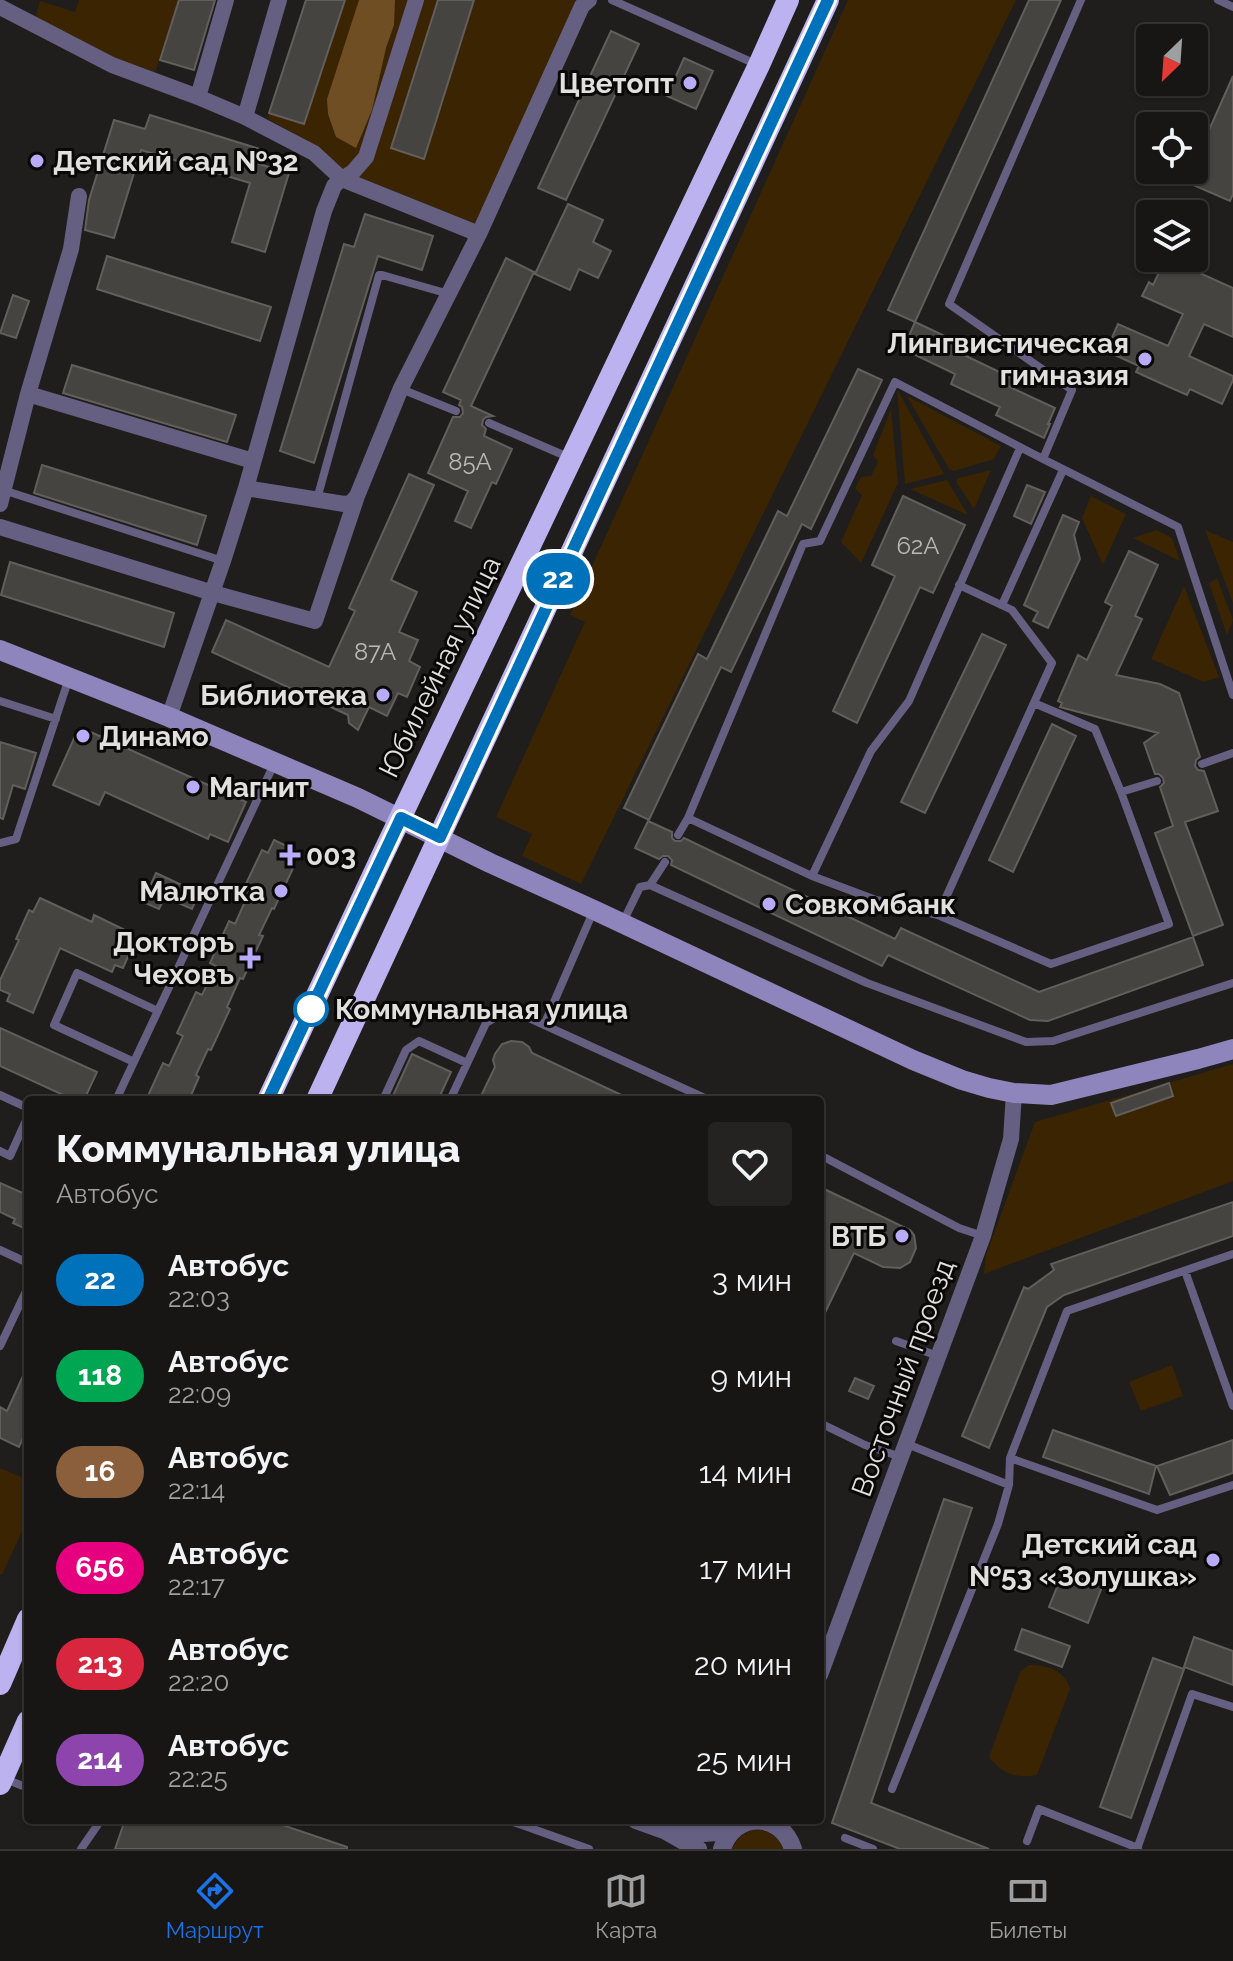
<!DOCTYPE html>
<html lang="ru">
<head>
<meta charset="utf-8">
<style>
	:root { --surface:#171615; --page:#242322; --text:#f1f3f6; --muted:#9e9fa0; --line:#363534; --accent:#1a73e8 }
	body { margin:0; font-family:Raleway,sans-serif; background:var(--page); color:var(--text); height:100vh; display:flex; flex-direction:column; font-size:30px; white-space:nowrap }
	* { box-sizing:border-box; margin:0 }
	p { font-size:26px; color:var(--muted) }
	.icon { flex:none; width:44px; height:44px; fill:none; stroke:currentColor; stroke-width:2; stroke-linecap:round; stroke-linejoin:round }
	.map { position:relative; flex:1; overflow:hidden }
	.details { position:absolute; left:24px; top:1096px; width:800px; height:728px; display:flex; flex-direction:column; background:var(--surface); border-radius:8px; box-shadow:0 2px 6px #0004,0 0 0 2px var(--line) }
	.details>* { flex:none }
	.badge { padding:0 16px; border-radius:26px; font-size:28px; line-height:52px }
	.needle { width:52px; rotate:205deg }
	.controls { position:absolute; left:1136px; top:24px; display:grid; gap:16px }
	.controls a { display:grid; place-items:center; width:72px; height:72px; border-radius:8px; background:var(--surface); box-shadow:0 2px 6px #0004,0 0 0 2px var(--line); font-size:40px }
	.map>.badge { position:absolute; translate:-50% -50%; box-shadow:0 0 0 4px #fff }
	.round { display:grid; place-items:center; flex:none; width:84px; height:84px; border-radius:8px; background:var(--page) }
	.headline { display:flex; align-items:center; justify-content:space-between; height:136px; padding:0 32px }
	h1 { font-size:38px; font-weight:800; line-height:60px }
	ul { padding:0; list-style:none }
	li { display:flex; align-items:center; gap:24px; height:96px; padding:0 32px }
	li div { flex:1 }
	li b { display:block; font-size:30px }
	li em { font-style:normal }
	li .badge { min-width:88px; font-weight:700; text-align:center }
	.tab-bar { display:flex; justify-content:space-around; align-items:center; height:112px; border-top:2px solid var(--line); background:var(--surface); font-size:22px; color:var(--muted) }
	.tab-bar a { display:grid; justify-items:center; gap:4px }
	.tab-bar .current { color:var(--accent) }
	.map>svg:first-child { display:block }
	.green { fill:#3b2402 }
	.forest { fill:#6e4e22 }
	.building { fill:#464441; stroke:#615e5c; stroke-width:2 }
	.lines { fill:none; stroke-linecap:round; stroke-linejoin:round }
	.service { stroke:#656082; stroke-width:8 }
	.minor { stroke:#656082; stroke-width:16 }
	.tertiary { stroke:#656082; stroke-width:18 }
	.secondary { stroke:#8e85bd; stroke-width:20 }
	.trunk { stroke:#bcb2f0; stroke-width:22 }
	.line-casing { stroke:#fff; stroke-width:18 }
	.line { stroke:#0072bc; stroke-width:12 }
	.poi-dot { fill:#b8abf7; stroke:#090807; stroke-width:3 }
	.stop-dot { fill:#fff; stroke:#0072bc; stroke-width:4 }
	.labels { text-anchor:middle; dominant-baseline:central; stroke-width:6; stroke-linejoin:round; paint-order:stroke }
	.number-label { font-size:24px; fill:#bbb9b8 }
	.poi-label { font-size:28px; font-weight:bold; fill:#e2e0df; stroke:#090807; text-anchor:end }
	.street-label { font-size:28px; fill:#e2e0df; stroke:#090807 }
	.stop-label { font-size:28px; font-weight:bold; fill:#e2e0df; stroke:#090807; text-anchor:start }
</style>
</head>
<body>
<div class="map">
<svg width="1233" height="1849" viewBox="0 0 1233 1849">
	<rect width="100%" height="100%" fill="#1f1e1c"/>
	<path class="green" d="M 79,0 L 179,0 L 155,72 L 114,58 L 35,19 L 40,1 L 75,12 Z
		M 345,0 L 580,0 L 485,220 L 473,223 L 342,170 L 321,149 L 268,119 L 269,113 L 304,124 Z
		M 848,0 L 1016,0 L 581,884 L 522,856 L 532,834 L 496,817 L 585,622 L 570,615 Z
		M 897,389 L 944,474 L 905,484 Z
		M 907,396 L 1001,446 L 994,459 L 954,471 L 949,469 Z
		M 891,409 L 898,483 L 861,563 L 841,542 L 862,495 L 855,489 L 861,477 L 871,476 L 878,462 L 873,455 Z
		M 991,470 L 974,509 L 956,482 L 958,478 Z
		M 947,480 L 968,515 L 910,489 Z
		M 1091,496 L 1126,514 L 1103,565 L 1082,518 Z
		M 1157,530 L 1172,538 L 1180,561 L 1133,538 Z
		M 1205,530 L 1233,542 L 1233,603 Z
		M 1217,578 L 1233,620 L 1227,635 L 1209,583 Z
		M 1184,586 L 1219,677 L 1204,682 L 1151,659 Z
		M 1233,1064 L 1233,1181 L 984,1274 L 986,1255 L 1035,1122 Z
		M 1172,1365 L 1183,1396 L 1141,1411 L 1129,1382 Z
		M 0,1468 L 28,1480 L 28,1518 L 2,1575 L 0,1574 Z
		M 1029,1665 C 1047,1665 1065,1670 1070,1689 L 1037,1775 C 1016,1779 1002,1774 989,1757 L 1020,1672 Z
		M 755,1829 C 769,1831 779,1835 783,1849 L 732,1849 C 737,1838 743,1833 755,1829 Z"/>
	<path class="forest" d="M 359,0 L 395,0 L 394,25 L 386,48 L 372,110 L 356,148 L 336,137 L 328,114 L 327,99 Z"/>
	<path class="building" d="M 179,0 L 215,0 L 194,70 L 160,60 Z
		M 306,0 L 345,0 L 304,124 L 269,113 Z
		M 438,0 L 474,0 L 424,159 L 391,148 Z
		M 1029,0 L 1061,0 L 915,322 L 888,310 Z
		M 611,31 L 639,44 L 566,200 L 538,188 Z
		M 684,58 L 713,71 L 696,109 L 667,96 Z
		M 1233,76 L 1233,194 L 1230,201 L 1184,181 L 1189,170 L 1194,170 L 1194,164 Z
		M 150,115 L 263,150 L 259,164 L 289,173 L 265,252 L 232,242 L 250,183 L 141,150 L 114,238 L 85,230 L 89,200 L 114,120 L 145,129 Z
		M 568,204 L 603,220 L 593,242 L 611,251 L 598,278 L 579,269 L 570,290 L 535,274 Z
		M 365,214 L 433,236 L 422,270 L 378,256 L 314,463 L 280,451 L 344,244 L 354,247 Z
		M 107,256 L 271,307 L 260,341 L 97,289 Z
		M 506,258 L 534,272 L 471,406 L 493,416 L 486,417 L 483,420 L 482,425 L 486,429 L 484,436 L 512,449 L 496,484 L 492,482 L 471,528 L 455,521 L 468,491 L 428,473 L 453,417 L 460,417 L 463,413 L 462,407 L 459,405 L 461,400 L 443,392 Z
		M 1166,258 L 1185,258 L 1182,265 L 1233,288 L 1233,337 L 1204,324 L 1189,356 L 1233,376 L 1233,380 L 1222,404 L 1190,389 L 1187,395 L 1158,382 L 1136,372 L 1139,366 L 1106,351 L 1118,324 L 1168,346 L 1183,314 L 1142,296 L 1149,282 L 1153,285 Z
		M 13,295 L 29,301 L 16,338 L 0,333 Z
		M 915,322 L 968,347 L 964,355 L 1014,379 L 1010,387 L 1055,408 L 1048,424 L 1050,424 L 1044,438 L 996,415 L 1000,407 L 951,384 L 955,374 L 903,349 Z
		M 72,365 L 236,415 L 227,442 L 63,393 Z
		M 858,369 L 882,380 L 811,529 L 802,524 L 731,672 L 721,667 L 649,820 L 624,808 L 698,654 L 707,659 L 778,511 L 787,516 Z
		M 42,465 L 206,516 L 197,545 L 34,493 Z
		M 409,474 L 434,485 L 391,580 L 417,592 L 399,632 L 418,640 L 409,661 L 420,667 L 407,697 L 398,693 L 387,716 L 369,707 L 358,730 L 349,723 L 348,715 L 212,652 L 226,620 L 329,667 L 355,611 L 349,608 Z
		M 1027,485 L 1045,492 L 1031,524 L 1014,516 Z
		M 903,496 L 965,525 L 933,593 L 920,587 L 857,723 L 833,711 L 895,576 L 872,565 Z
		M 1063,515 L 1079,522 L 1074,535 L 1080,559 L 1048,628 L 1033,621 L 1038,612 L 1024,605 Z
		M 1129,551 L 1158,565 L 1135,616 L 1142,619 L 1116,675 L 1160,684 L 1179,693 L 1200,757 L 1196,760 L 1195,766 L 1198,770 L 1204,771 L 1218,811 L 1185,822 L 1223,925 L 1193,936 L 1155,833 L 1173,826 L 1160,787 L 1164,783 L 1163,778 L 1159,774 L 1155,774 L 1144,743 L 1158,733 L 1060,707 L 1062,703 L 1058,701 L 1078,655 L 1087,660 L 1112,606 L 1105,602 Z
		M 10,562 L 174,613 L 164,647 L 1,595 Z
		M 982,634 L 1006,645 L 925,813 L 901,802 Z
		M 1052,724 L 1076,736 L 1013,872 L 989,860 Z
		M 84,729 L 246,802 L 228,842 L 210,834 L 208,839 L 105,792 L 99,805 L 53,785 L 76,734 Z
		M 0,742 L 36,753 L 25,789 L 13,785 L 3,819 L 0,818 Z
		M 648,821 L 672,832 L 672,838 L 675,841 L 681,841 L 684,838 L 895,939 L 901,928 L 1039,992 L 1193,937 L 1203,965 L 1048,1021 L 1030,1020 L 888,955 L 882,966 L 671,865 L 672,860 L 668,856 L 663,856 L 659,859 L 635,848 Z
		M 274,840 L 297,851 L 291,865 L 294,866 L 274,909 L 272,908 L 259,935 L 263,936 L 243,979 L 240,978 L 227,1007 L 230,1009 L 211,1050 L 208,1049 L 196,1075 L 199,1077 L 189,1100 L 146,1100 L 163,1063 L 169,1066 L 183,1036 L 177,1033 L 196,992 L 202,995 L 216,966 L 210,963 L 229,921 L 235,924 L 248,895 L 242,892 L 262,850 L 268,853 Z
		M 156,873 L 199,893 L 192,909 L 165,897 L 159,909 L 143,902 Z
		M 40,898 L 92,922 L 94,915 L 125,930 L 122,937 L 134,943 L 123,968 L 115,965 L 112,972 L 60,948 L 33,1013 L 7,1001 L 10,994 L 0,990 L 0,980 L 19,940 L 16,939 L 29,910 L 33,912 Z
		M 0,1028 L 97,1072 L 84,1100 L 74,1100 L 0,1066 Z
		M 511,1041 L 522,1042 L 529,1047 L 532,1053 L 632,1100 L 479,1100 L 495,1067 L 493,1060 L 495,1054 L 502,1044 Z
		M 412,1054 L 451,1072 L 438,1100 L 391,1100 Z
		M 1169,1083 L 1173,1096 L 1116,1116 L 1111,1103 Z
		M 0,1183 L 27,1195 L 28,1192 L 28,1230 L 13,1223 L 15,1219 L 0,1212 Z
		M 820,1187 L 910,1230 L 914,1235 L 916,1248 L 910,1262 L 900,1268 L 883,1267 L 854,1253 L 820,1323 Z
		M 1233,1202 L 1233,1236 L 1064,1295 L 1047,1307 L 989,1448 L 962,1436 L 1024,1287 L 1028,1289 L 1054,1270 L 1051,1264 Z
		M 28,1365 L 28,1427 L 19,1447 L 0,1438 L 0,1407 L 7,1411 Z
		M 855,1378 L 874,1386 L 868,1399 L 849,1391 Z
		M 1053,1430 L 1156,1466 L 1149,1494 L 1043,1457 Z
		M 1233,1440 L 1233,1473 L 1170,1495 L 1157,1466 Z
		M 944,1499 L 972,1508 L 871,1803 L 989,1849 L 900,1849 L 832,1823 Z
		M 1063,1572 L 1102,1587 L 1088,1623 L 1049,1607 Z
		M 1022,1629 L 1070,1646 L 1062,1667 L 1015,1650 Z
		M 1194,1637 L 1233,1651 L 1233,1685 L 1184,1667 Z
		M 1153,1658 L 1184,1669 L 1131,1818 L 1100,1807 Z
		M 125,1820 L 268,1820 L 347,1847 L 347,1849 L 115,1849 Z"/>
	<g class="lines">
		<path class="service" d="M 612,0 L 758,65
			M 1218,0 L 1233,7
			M 401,389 L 456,411
			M 489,423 L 568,457
			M 1043,459 L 1072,390 L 949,304 L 1081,0
			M 3,490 L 223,561
			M 317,499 L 379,275 L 382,275 L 449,294
			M 1002,605 L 1063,470
			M 0,701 L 56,719
			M 1034,703 L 1095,729 L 1121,792
			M 1202,764 L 1233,753
			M 1157,781 L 1121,792 L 1169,924 L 1051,964 L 938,915 L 876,900 L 812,876 L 688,818 L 803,544 L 820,541 L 895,382 L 1043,459 L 1178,527 L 1233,695
			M 678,835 L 688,818
			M 0,843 L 16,839 L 69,678
			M 812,876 L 871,751 L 909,701 L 1020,448
			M 650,885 L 867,983 L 1026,1042 L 1053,1041 L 1233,983
			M 938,915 L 1052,663 L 1012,610 L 959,585
			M 622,924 L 640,887 L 650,885 L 665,862
			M 544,1025 L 593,912
			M 134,1062 L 54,1025 L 77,973 L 158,1011
			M 0,1095 L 28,1108
			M 116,1100 L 274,764
			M 383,1100 L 406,1050 L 419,1041 L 467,1063
			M 450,1100 L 486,1023 L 509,1009 L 709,1100
			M 0,1151 L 10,1156 L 28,1116
			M 820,1155 L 959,1228 L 983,1236
			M 0,1250 L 28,1263
			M 1185,1271 L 1233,1406
			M 896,1341 L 938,1356
			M 0,1346 L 28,1287
			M 820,1423 L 865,1445 L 901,1457
			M 907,1444 L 1009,1485
			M 1010,1458 L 1157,1510 L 1233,1485
			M 3,1778 L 28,1788
			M 892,1789 L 998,1524 L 1009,1485 L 1010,1458 L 1067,1311 L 1233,1254
			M 506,1820 L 522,1825 L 524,1820
			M 522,1825 L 589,1849
			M 845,1838 L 873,1849
			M 1027,1841 L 1039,1809 L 1138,1848
			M 81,1849 L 101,1820
			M 1137,1849 L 1192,1694 L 1233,1707"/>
		<path class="minor" d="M 0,7 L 112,65 L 198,97 L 245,117 L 314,153 L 342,179 L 479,234
			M 198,97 L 226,0
			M 245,117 L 279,0
			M 28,394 L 253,461
			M 246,488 L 324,211 L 334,186 L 339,181 L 353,172 L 366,157 L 416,0
			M 0,504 L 28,394 L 71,249 L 79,196
			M 0,527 L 213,593 L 315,621 L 357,496
			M 169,717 L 223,561 L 246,488 L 344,504 L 351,503 L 357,496 L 401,388 L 479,234 L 582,6 L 589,0
			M 820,1675 L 983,1236 L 1011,1139 L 1014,1093"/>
		<path class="tertiary" d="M 636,1820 L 664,1830 L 698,1849
			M 671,1831 L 703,1833 L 732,1831
			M 722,1849 C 734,1811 781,1811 793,1849"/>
		<path class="secondary" d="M 0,650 L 169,717 L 358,798 L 490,863 L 594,910 L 913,1060 L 962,1080 L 989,1088 L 1014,1093 L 1051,1095 L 1198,1059 L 1233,1049"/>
		<path class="trunk" d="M 268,1100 L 384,852 L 759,65 L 788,0
			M 317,1100 L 828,0
			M 0,1684 L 28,1619
			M 0,1784 L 28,1721"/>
	</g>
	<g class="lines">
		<defs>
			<path id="line" d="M 268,1100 L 401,818 L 440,837 L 828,0"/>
		</defs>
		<use href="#line" class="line-casing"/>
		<use href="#line" class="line"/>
	</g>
	<g class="poi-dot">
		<circle cx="690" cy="83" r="8"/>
		<circle cx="37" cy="161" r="8"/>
		<circle cx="1145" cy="359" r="8"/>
		<circle cx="383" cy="695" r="8"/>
		<circle cx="83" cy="736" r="8"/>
		<circle cx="193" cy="787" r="8"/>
		<path d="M286 843h8v8h8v8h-8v8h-8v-8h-8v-8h8z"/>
		<circle cx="281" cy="891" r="8"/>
		<circle cx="769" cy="904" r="8"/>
		<path d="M246 946h8v8h8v8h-8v8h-8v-8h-8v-8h8z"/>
		<circle cx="902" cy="1236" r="8"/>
		<circle cx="1213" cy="1560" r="8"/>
	</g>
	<circle class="stop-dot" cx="311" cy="1009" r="16"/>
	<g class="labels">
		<g class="number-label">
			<text x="470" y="461">85А</text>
			<text x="918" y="545">62А</text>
			<text x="375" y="651">87А</text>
		</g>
		<g class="poi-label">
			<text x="674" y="83">Цветопт</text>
			<text x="53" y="161" text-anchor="start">Детский сад №32</text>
			<text x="1129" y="343">Лингвистическая<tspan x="1129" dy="32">гимназия</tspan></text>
			<text x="367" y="695">Библиотека</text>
			<text x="99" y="736" text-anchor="start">Динамо</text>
			<text x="209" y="787" text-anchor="start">Магнит</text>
			<text x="306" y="855" text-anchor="start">003</text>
			<text x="265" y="891">Малютка</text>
			<text x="785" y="904" text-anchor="start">Совкомбанк</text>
			<text x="234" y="942">Докторъ<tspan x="234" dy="32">Чеховъ</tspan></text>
			<text x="886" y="1236">ВТБ</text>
			<text x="1197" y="1544">Детский сад<tspan x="1197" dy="32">№53 «Золушка»</tspan></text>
		</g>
		<g class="street-label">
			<text transform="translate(440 667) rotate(-64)">Юбилейная улица</text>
			<text transform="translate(903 1378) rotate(-70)">Восточный проезд</text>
		</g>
		<g class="stop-label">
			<text x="335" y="1009">Коммунальная улица</text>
		</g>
	</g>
</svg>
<div class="controls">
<a><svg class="needle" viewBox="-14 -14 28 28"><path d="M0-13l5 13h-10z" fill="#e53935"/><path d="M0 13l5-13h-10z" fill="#9e9fa0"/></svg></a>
<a><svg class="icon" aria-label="locate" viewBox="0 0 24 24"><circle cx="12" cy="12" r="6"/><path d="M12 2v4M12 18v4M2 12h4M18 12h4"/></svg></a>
<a><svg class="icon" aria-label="layers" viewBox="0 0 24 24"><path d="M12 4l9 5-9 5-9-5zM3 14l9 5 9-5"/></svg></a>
</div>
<b class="badge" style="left:558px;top:579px;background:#0072bc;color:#fff">22</b>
<section class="details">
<div class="headline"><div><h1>Коммунальная улица</h1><p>Автобус</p></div><a class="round"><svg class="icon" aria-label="heart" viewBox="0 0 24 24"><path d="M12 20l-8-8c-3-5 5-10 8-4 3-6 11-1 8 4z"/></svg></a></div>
<ul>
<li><span class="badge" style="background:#0072bc;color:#fff">22</span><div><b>Автобус</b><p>22:03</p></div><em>3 мин</em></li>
<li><span class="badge" style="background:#00a651;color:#fff">118</span><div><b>Автобус</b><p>22:09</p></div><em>9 мин</em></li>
<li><span class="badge" style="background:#8b5e3c;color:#fff">16</span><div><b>Автобус</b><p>22:14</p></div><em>14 мин</em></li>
<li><span class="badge" style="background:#e6007e;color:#fff">656</span><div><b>Автобус</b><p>22:17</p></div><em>17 мин</em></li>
<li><span class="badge" style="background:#d7263d;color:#fff">213</span><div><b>Автобус</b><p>22:20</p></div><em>20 мин</em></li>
<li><span class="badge" style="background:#8e44ad;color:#fff">214</span><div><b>Автобус</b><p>22:25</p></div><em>25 мин</em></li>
</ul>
</section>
</div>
<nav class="tab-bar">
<a class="current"><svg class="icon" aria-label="directions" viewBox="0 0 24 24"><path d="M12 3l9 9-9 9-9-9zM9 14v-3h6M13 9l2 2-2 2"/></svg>Маршрут</a>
<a><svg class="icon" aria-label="map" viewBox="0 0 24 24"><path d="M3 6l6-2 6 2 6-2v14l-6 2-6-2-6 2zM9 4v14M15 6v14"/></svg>Карта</a>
<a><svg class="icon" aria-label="tickets" viewBox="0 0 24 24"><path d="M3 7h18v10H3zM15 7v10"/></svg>Билеты</a>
</nav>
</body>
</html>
